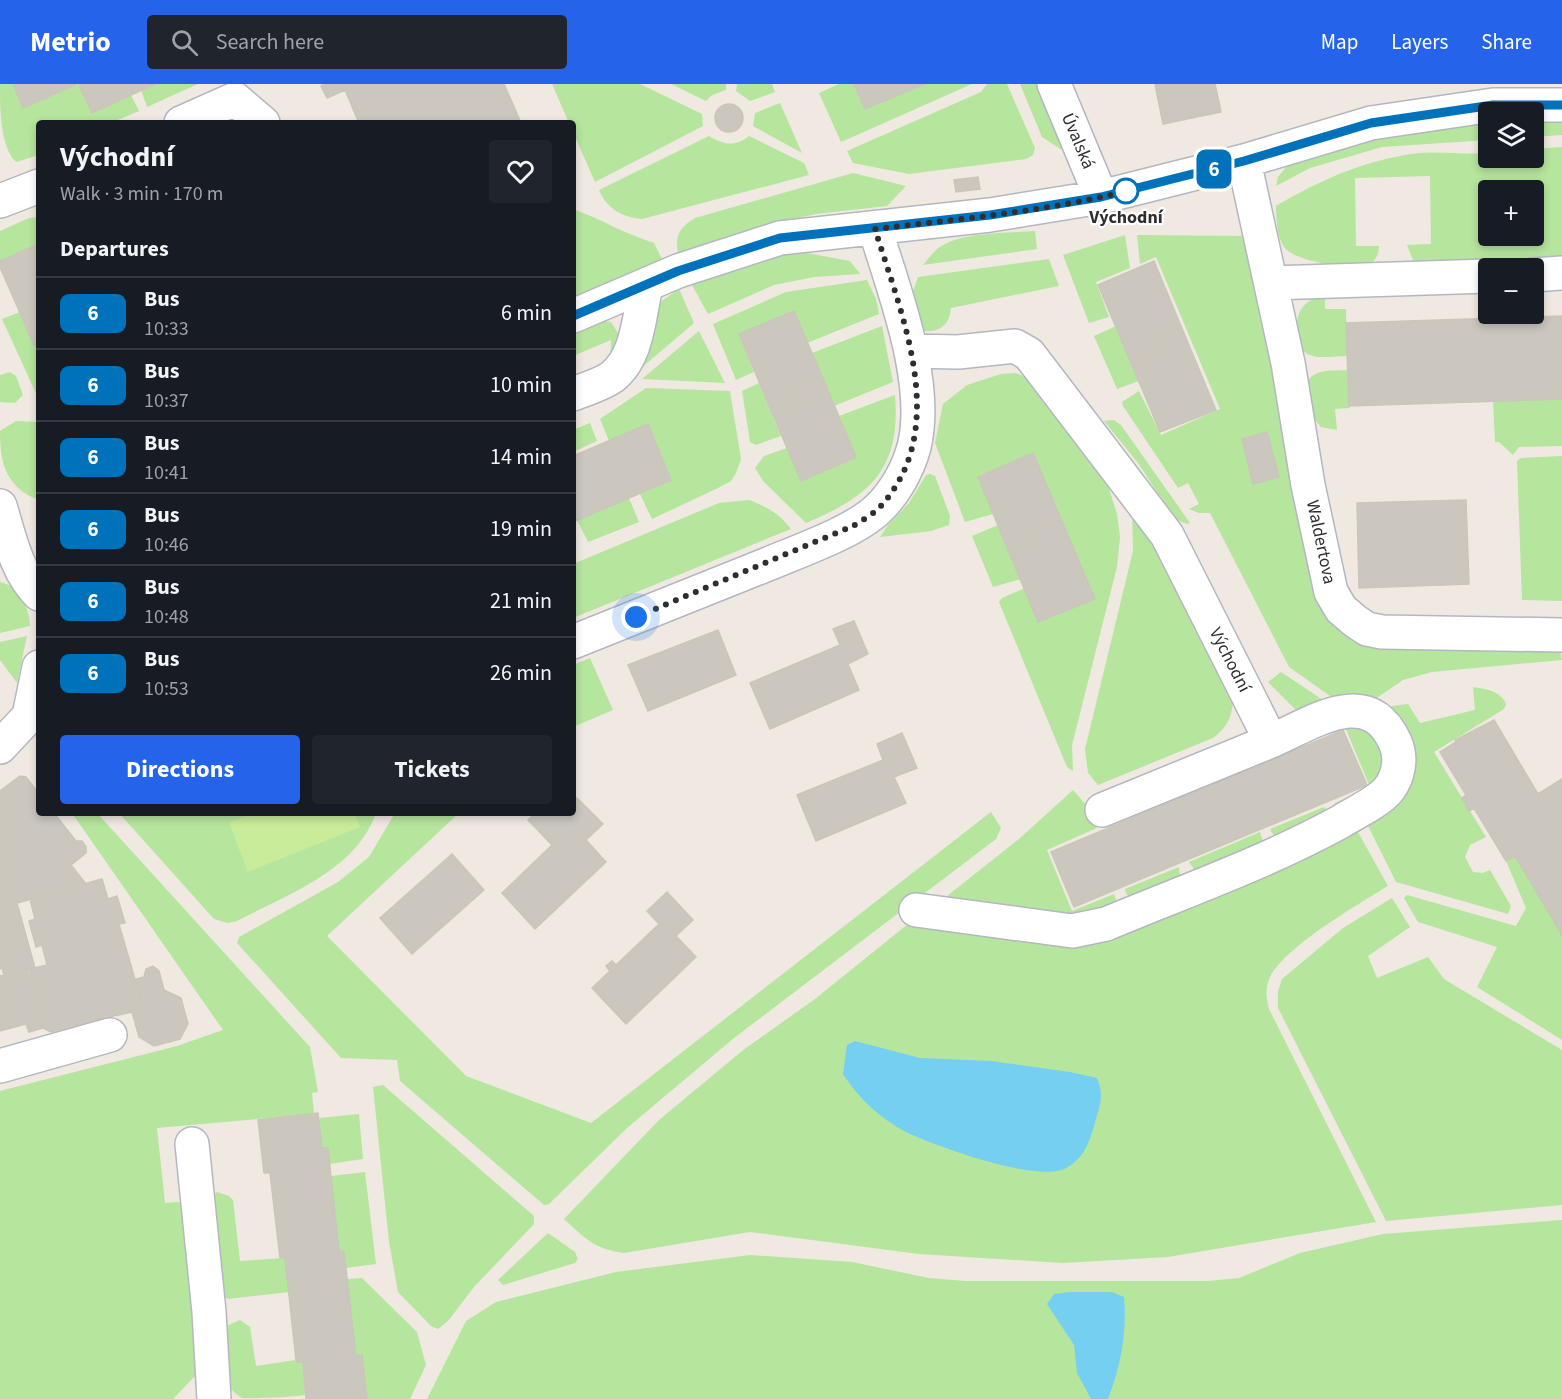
<!DOCTYPE html>
<html lang="en">
<head>
<meta charset="utf-8">
<style>
	:root { --surface:#171b24; --page:#20242c; --text:#f1f3f6; --muted:#9ea1a6; --line:#363941; --accent:#2563eb }
	body { margin:0; font-family:"Source Sans 3",sans-serif; background:var(--page); color:var(--text); height:100vh; display:flex; flex-direction:column; font-size:22px; white-space:nowrap }
	* { box-sizing:border-box; margin:0 }
	p { font-size:20px; color:var(--muted) }
	.icon { flex:none; width:33px; height:33px; fill:none; stroke:currentColor; stroke-width:2; stroke-linecap:round; stroke-linejoin:round }
	.map { position:relative; flex:1; overflow:hidden }
	.panel { position:absolute; left:36px; top:36px; width:540px; height:696px; display:flex; flex-direction:column; background:var(--surface); border-radius:6px; box-shadow:0 3px 9px #0003 }
	.panel>* { flex:none }
	.badge { padding:0 12px; border-radius:9px; font-size:21px; line-height:39px }
	.buttons { position:absolute; left:1478px; top:18px; display:grid; gap:12px }
	.buttons a { display:grid; place-items:center; width:66px; height:66px; border-radius:6px; background:var(--surface); box-shadow:0 3px 9px #0003; font-size:30px }
	.you { position:absolute; width:30px; height:30px; margin:-15px; border:4px solid #fff; border-radius:50%; background:#1a73e8; box-shadow:0 0 0 9px #1a73e833 }
	.map>.badge { position:absolute; translate:-50% -50%; box-shadow:0 0 0 3px #fff }
	h2 { padding:0 24px; font-size:22px; line-height:54px }
	.round { display:grid; place-items:center; flex:none; width:63px; height:63px; border-radius:6px; background:var(--page) }
	.overview { display:flex; align-items:center; justify-content:space-between; height:102px; padding:0 24px }
	h1 { font-size:28px; font-weight:700; line-height:45px }
	.cta { display:flex; gap:12px; margin-top:auto; padding:12px 24px }
	.cta a { flex:1; height:69px; border-radius:6px; background:var(--accent); color:#fff; font-size:24px; font-weight:700; line-height:69px; text-align:center }
	.cta a+a { background:var(--page); color:var(--text) }
	ul { padding:0; list-style:none }
	li { display:flex; align-items:center; gap:18px; height:72px; padding:0 24px; border-top:2px solid var(--line) }
	li div { flex:1 }
	li b { display:block; font-size:22px }
	li em { font-style:normal }
	li .badge { min-width:66px; font-weight:700; text-align:center }
	header { display:flex; align-items:center; gap:36px; box-sizing:border-box; height:84px; padding:0 30px; background:var(--accent); color:#fff }
	header strong { font-size:28px }
	nav { display:flex; gap:33px; margin-inline-start:auto; font-size:21px }
	.search { width:420px; height:54px; background:var(--page); display:flex; align-items:center; gap:15px; box-sizing:border-box; padding:0 21px; border-radius:6px; color:var(--muted); font-size:22px }
	.map>svg:first-child { display:block }
	.green { fill:#b6e59e; fill-rule:evenodd }
	.pitch { fill:#c9ec9a }
	.water { fill:#75cff0 }
	.building { fill:#cbc7bf; stroke:#cbc5ba; stroke-width:1.5 }
	.lines { fill:none; stroke-linecap:round; stroke-linejoin:round }
	.minor-casing { stroke:#b4b7c1; stroke-width:36 }
	.minor { stroke:#fff; stroke-width:33 }
	.line-casing { stroke:#fff; stroke-width:14 }
	.line { stroke:#0072bc; stroke-width:9 }
	.walk { stroke:#2e2e2e; stroke-width:6; stroke-dasharray:0 10.8 }
	.stop-dot { fill:#fff; stroke:#0072bc; stroke-width:3 }
	.labels { text-anchor:middle; dominant-baseline:central; stroke-width:4.5; stroke-linejoin:round; paint-order:stroke }
	.street-label { font-size:18px; fill:#2e2e2e; stroke:#fff }
	.stop-label { font-size:18px; font-weight:bold; fill:#2e2e2e; stroke:#fff }
</style>
</head>
<body>
<header>
<strong>Metrio</strong>
<div class="search"><svg class="icon" aria-label="search" viewBox="0 0 24 24"><circle cx="10" cy="10" r="6"/><path d="M15 15l6 6"/></svg>Search here</div>
<nav><a>Map</a><a>Layers</a><a>Share</a></nav>
</header>
<div class="map">
<svg width="1562" height="1315" viewBox="0 0 1562 1315">
	<rect width="100%" height="100%" fill="#efe9e1"/>
	<path class="green" d="M 0,0 L 13,0 L 23,24 L 79,0 L 92,29 L 131,11 L 139,27 L 111,39 L 39,39 L 39,71 L 16,78 C 0,63 0,24 0,0 Z
		M 155,0 L 198,0 L 147,23 L 141,6 Z
		M 552,0 L 640,0 L 702,30 L 703,42 L 595,98 L 573,48 L 573,39 L 569,39 Z
		M 671,0 L 726,0 L 726,6 L 712,11 L 706,17 Z
		M 737,0 L 772,0 L 775,8 L 750,17 L 736,7 Z
		M 839,0 L 854,0 L 865,25 L 924,0 L 972,0 L 841,58 L 819,9 Z
		M 987,0 L 1007,0 L 1035,64 L 1033,71 L 1026,75 L 909,90 L 853,79 L 847,67 L 981,8 Z
		M 1020,0 L 1040,0 L 1059,45 L 1062,66 L 1042,53 Z
		M 780,19 L 802,69 L 753,42 L 755,29 Z
		M 1533,32 L 1562,32 L 1562,51 L 1533,53 Z
		M 1488,36 L 1488,56 L 1382,63 L 1310,84 L 1276,102 L 1278,93 L 1290,78 L 1352,60 L 1406,48 Z
		M 709,52 C 724,61 735,63 749,52 L 804,79 L 809,91 L 642,135 C 622,133 607,125 599,106 Z
		M 1562,63 L 1562,177 L 1423,182 L 1413,176 L 1407,161 L 1431,160 L 1430,92 L 1355,94 L 1356,162 L 1379,162 C 1379,170 1376,177 1368,181 C 1353,187 1293,177 1284,163 C 1277,153 1276,133 1276,122 C 1320,96 1367,75 1419,69 C 1441,67 1465,71 1488,69 L 1488,74 L 1533,74 L 1533,65 ZM 1488,106 L 1533,106 L 1533,152 L 1488,152 Z
		M 853,89 L 906,102 L 887,122 L 816,130 L 767,141 L 678,170 C 675,151 679,144 695,134 Z
		M 573,125 C 601,135 625,150 654,159 L 662,175 L 573,214 Z
		M 39,133 L 39,160 L 0,177 L 0,147 L 29,134 Z
		M 1035,147 L 1037,165 L 923,181 C 929,174 934,166 943,161 C 965,148 1009,149 1035,147 Z
		M 1125,151 L 1130,184 L 1096,198 L 1109,233 L 1089,239 L 1063,171 Z
		M 1137,151 L 1245,152 L 1338,537 L 1560,567 L 1562,576 L 1432,588 L 1403,596 L 1368,620 L 1340,619 L 1289,583 L 1210,429 L 1199,429 L 1189,425 L 1199,420 L 1188,399 L 1178,404 L 1123,322 L 1122,318 L 1139,307 L 1161,351 L 1220,325 L 1156,173 L 1140,180 ZM 1267,348 L 1253,400 L 1242,355 Z
		M 802,168 L 850,177 L 860,190 L 814,193 L 774,201 L 708,230 L 692,201 L 782,171 Z
		M 1049,175 L 1059,202 L 951,224 C 950,241 939,249 923,247 L 910,216 L 918,193 Z
		M 867,196 L 876,215 L 879,230 L 807,259 L 794,227 L 739,250 L 754,288 L 736,296 L 713,240 L 786,208 Z
		M 679,205 L 694,239 L 620,302 L 656,221 Z
		M 1325,211 L 1325,225 L 1346,225 L 1347,272 C 1336,272 1320,275 1310,271 C 1301,268 1299,261 1298,252 C 1294,230 1302,216 1325,211 Z
		M 20,228 L 34,261 L 39,259 L 39,316 L 2,235 Z
		M 604,237 L 611,238 L 619,251 L 610,285 L 611,256 L 573,272 L 573,250 Z
		M 882,242 L 893,298 L 834,322 L 812,269 Z
		M 1116,242 L 1139,297 L 1117,305 L 1094,252 Z
		M 699,247 L 725,299 L 642,295 Z
		M 1348,286 L 1350,324 L 1335,325 L 1337,346 L 1321,343 L 1312,332 L 1308,297 C 1316,284 1334,287 1348,286 Z
		M 10,288 L 16,292 L 23,311 L 15,319 L 0,318 L 0,291 Z
		M 1015,289 L 1026,293 L 1101,379 L 1117,430 L 1120,453 L 1117,483 L 1072,661 L 1073,687 L 1067,683 L 999,518 L 1002,514 L 1025,504 L 1039,538 L 1095,515 L 1033,370 L 978,392 L 993,430 L 965,438 L 935,359 L 943,320 L 967,301 L 1001,290 Z
		M 759,299 L 781,352 L 756,361 L 750,358 L 742,307 Z
		M 646,304 L 730,307 L 741,375 L 736,389 L 731,397 L 718,404 L 652,435 L 640,410 L 671,396 L 648,341 L 609,357 L 600,335 Z
		M 895,311 C 901,385 871,412 806,439 L 763,397 L 755,384 L 764,372 L 787,364 L 801,396 L 856,373 L 839,332 Z
		M 1562,315 L 1562,362 L 1519,363 L 1513,371 L 1499,358 L 1495,358 L 1493,317 Z
		M 1114,336 L 1121,341 L 1190,439 L 1187,440 L 1175,435 L 1138,379 L 1104,337 Z
		M 16,337 L 39,338 L 39,416 C 6,404 0,379 0,347 Z
		M 590,339 L 597,357 L 573,368 L 573,346 Z
		M 1562,372 L 1562,517 L 1522,516 L 1517,377 L 1521,374 Z
		M 930,390 L 935,392 L 950,432 L 949,441 L 931,447 L 880,453 L 888,441 L 909,419 L 926,391 Z
		M 629,414 L 639,438 L 588,458 L 577,436 Z
		M 749,416 C 767,423 779,429 791,445 L 573,534 L 573,480 L 719,419 Z
		M 1132,421 L 1154,455 L 1233,618 C 1231,635 1227,643 1213,654 L 1098,701 L 1088,689 L 1085,665 L 1133,467 Z
		M 998,441 L 1021,495 L 993,503 L 972,452 Z
		M 0,498 C 21,503 29,523 30,542 L 0,549 Z
		M 27,552 L 17,599 L 0,576 L 0,558 Z
		M 590,574 L 613,626 L 573,643 L 573,581 Z
		M 1281,588 L 1332,622 L 1303,633 L 1268,598 Z
		M 1473,603 C 1486,605 1501,607 1506,620 L 1504,625 L 1434,668 L 1486,753 L 1470,761 L 1465,773 L 1473,788 L 1483,789 L 1490,786 L 1511,822 L 1508,830 L 1396,798 L 1365,736 L 1398,711 L 1387,629 L 1392,622 L 1408,620 L 1420,639 L 1475,626 Z
		M 1337,638 L 1375,648 L 1386,681 L 1372,705 L 1336,723 L 1335,719 L 1370,703 L 1345,643 L 1294,662 Z
		M 1073,706 L 1088,723 L 1097,744 L 1047,766 L 1072,827 L 1114,810 L 1118,820 L 1080,842 L 942,816 L 1019,755 Z
		M 1324,723 L 1327,727 L 1275,754 L 1270,745 Z
		M 991,728 L 1001,744 L 996,755 L 734,954 L 627,1044 L 549,1120 L 544,1121 L 400,997 L 397,976 L 341,974 L 237,859 L 239,853 L 338,798 L 369,773 L 395,729 L 459,729 L 327,852 L 466,992 L 591,1039 Z
		M 72,729 L 97,729 L 310,963 L 318,1008 L 312,1009 L 314,1030 L 157,1044 L 165,1119 L 179,1118 L 185,1122 L 202,1274 L 194,1293 L 173,1315 L 0,1315 L 0,1007 L 177,962 L 223,946 Z
		M 119,729 L 376,729 C 356,787 286,811 237,837 L 228,839 L 214,835 Z
		M 1354,741 L 1388,802 C 1357,821 1286,862 1270,893 C 1265,904 1266,914 1269,925 L 1376,1138 L 1168,1173 L 1063,1179 L 919,1170 L 750,1148 L 624,1169 C 594,1165 586,1155 564,1135 L 659,1036 L 742,967 L 815,915 L 908,840 L 1067,854 Z
		M 1260,748 L 1263,758 L 1195,787 L 1189,778 Z
		M 1515,772 L 1562,851 L 1562,956 L 1477,903 L 1497,863 L 1418,838 L 1404,814 L 1407,811 L 1516,842 L 1526,824 L 1506,777 Z
		M 1179,783 L 1180,794 L 1132,816 L 1126,809 L 1125,805 Z
		M 1392,814 L 1410,843 L 1368,872 L 1377,894 L 1428,873 L 1444,895 L 1562,966 L 1562,1121 L 1386,1137 L 1278,924 L 1278,907 L 1282,895 L 1343,844 Z
		M 383,1001 L 534,1132 L 534,1140 L 474,1203 L 448,1237 L 438,1245 L 431,1242 L 398,1208 L 389,1158 L 373,1003 Z
		M 359,1030 L 363,1075 L 329,1080 L 322,1064 L 319,1034 Z
		M 365,1088 L 376,1180 L 346,1184 L 344,1168 L 339,1168 L 331,1092 Z
		M 217,1108 L 229,1112 L 233,1116 L 240,1177 L 285,1174 L 289,1208 L 228,1215 L 220,1210 L 213,1111 Z
		M 1562,1136 L 1562,1315 L 427,1315 L 466,1237 L 496,1218 L 616,1188 L 750,1171 L 852,1178 L 929,1194 L 965,1197 L 1209,1197 L 1239,1194 L 1300,1169 L 1383,1150 Z
		M 548,1149 L 575,1168 L 578,1175 L 575,1179 L 503,1201 L 498,1196 Z
		M 362,1194 L 417,1248 L 426,1281 L 410,1315 L 367,1315 L 362,1271 L 356,1272 L 347,1195 Z
		M 240,1236 L 250,1243 L 256,1282 L 296,1276 L 297,1278 L 303,1278 L 305,1311 C 291,1313 254,1315 242,1314 C 236,1311 231,1305 227,1300 L 222,1244 Z"/>
	<path class="pitch" d="M 253,729 L 355,729 L 360,743 L 248,788 L 229,739 Z"/>
	<path class="water" d="M 855,957 L 920,974 L 991,977 L 1070,988 L 1097,994 C 1105,1013 1099,1023 1094,1042 C 1089,1060 1082,1077 1064,1085 C 1034,1098 936,1062 906,1048 C 881,1035 858,1014 843,990 L 847,961 Z
		M 1070,1208 L 1112,1208 L 1124,1213 C 1127,1249 1121,1281 1108,1315 L 1091,1315 L 1077,1289 L 1074,1261 L 1047,1220 L 1054,1210 Z"/>
	<path class="building" d="M 13,0 L 77,0 L 23,24 Z
		M 79,0 L 155,0 L 92,29 Z
		M 325,0 L 504,0 L 521,39 L 359,39 L 345,6 L 327,14 L 321,2 Z
		M 854,0 L 924,0 L 865,25 Z
		M 1155,0 L 1215,0 L 1221,28 L 1163,40 Z
		M715 34a14 14 0 1 1 28 0a14 14 0 1 1-28 0Z
		M 978,93 L 980,105 L 956,108 L 954,96 Z
		M 39,160 L 39,259 L 34,261 L 0,183 L 0,177 Z
		M 1154,177 L 1181,242 L 1153,253 L 1160,270 L 1132,281 L 1098,201 Z
		M 794,227 L 822,292 L 794,303 L 801,319 L 773,331 L 739,250 Z
		M 1562,232 L 1562,315 L 1349,322 L 1346,239 Z
		M 1181,242 L 1216,326 L 1160,348 L 1132,281 L 1160,270 L 1153,253 Z
		M 822,292 L 856,373 L 801,397 L 773,331 L 801,319 L 794,303 Z
		M 648,340 L 671,396 L 573,438 L 573,372 Z
		M 1267,348 L 1279,393 L 1253,400 L 1242,355 Z
		M 1033,369 L 1061,435 L 1033,446 L 1039,462 L 1011,473 L 978,393 Z
		M 1466,416 L 1469,500 L 1359,504 L 1357,419 Z
		M 1061,435 L 1095,515 L 1038,538 L 1011,473 L 1039,462 L 1033,446 Z
		M 854,537 L 868,570 L 848,580 L 859,606 L 770,645 L 750,599 L 840,561 L 833,545 Z
		M 718,546 L 736,591 L 648,627 L 628,581 Z
		M 1494,636 L 1538,710 L 1562,695 L 1562,851 L 1515,772 L 1506,777 L 1474,724 L 1469,727 L 1462,714 L 1466,711 L 1440,668 L 1456,658 L 1455,656 Z
		M 1343,646 L 1367,701 L 1074,823 L 1051,768 Z
		M 902,649 L 917,684 L 894,693 L 906,719 L 816,757 L 797,711 L 883,676 L 877,660 Z
		M 20,692 L 26,693 L 39,710 L 39,729 L 54,729 L 76,757 L 82,757 L 86,763 L 86,769 L 71,781 L 86,800 L 17,819 L 10,803 L 0,806 L 0,707 Z
		M 577,714 L 603,740 L 586,756 L 606,778 L 535,845 L 502,809 L 552,761 L 528,736 L 536,729 L 573,729 L 573,717 Z
		M 452,770 L 484,806 L 412,870 L 380,834 Z
		M 102,795 L 108,815 L 117,812 L 125,839 L 119,840 L 140,913 L 132,928 L 100,935 L 101,939 L 83,944 L 82,940 L 51,948 L 43,944 L 29,885 L 47,881 L 42,861 L 36,863 L 29,837 L 35,835 L 30,815 Z
		M 10,803 L 17,819 L 35,884 L 4,891 L 2,884 L 0,885 L 0,806 Z
		M 667,808 L 693,836 L 676,852 L 696,873 L 626,940 L 592,904 L 610,887 L 606,882 L 612,877 L 616,881 L 659,840 L 647,827 Z
		M 153,882 L 159,887 L 164,906 L 181,914 L 188,940 L 180,955 L 154,962 L 139,953 L 132,928 L 140,913 L 136,895 L 144,893 L 146,885 Z
		M 27,885 L 43,944 L 29,948 L 26,940 L 0,947 L 0,892 Z
		M 318,1029 L 322,1064 L 328,1064 L 339,1168 L 344,1168 L 356,1272 L 362,1271 L 367,1315 L 306,1315 L 303,1278 L 297,1278 L 296,1276 L 285,1174 L 280,1174 L 270,1089 L 264,1089 L 258,1036 Z"/>
	<g class="lines">
		<defs>
			<path id="minor" d="M 1054,0 L 1101,113
				M 181,39 L 235,15 L 263,39
				M 1244,77 L 1288,279 L 1308,401 L 1331,508 L 1341,525 L 1355,537 L 1367,545 L 1382,548 L 1562,551
				M 0,117 L 39,102
				M 1533,191 L 1562,189
				M 1271,199 L 1488,192
				M 573,232 L 678,187 L 780,154 L 990,131 L 1101,113 L 1244,77 L 1371,39 L 1493,21 L 1562,21
				M 911,267 L 958,268 L 1015,262 L 1029,270 L 1167,451 L 1271,657 L 1102,726
				M 573,310 C 585,305 601,301 612,293 C 638,273 639,232 646,202
				M 0,422 C 9,451 16,488 39,510
				M 573,558 C 638,532 703,506 768,480 C 799,467 854,448 878,425 C 895,409 908,385 914,363 C 930,299 894,206 875,145
				M 0,663 L 29,632 L 39,583
				M 916,826 L 1072,847 L 1106,840 C 1185,807 1265,779 1340,738 C 1353,730 1380,717 1389,705 C 1399,692 1402,673 1395,658 C 1368,599 1313,639 1271,657
				M 0,982 L 110,951
				M 192,1060 L 209,1228 L 214,1315"/>
		</defs>
		<use href="#minor" class="minor-casing"/>
		<use href="#minor" class="minor"/>
	</g>
	<g class="lines">
		<defs>
			<path id="line" d="M 573,232 L 678,187 L 780,154 L 990,131 L 1101,113 L 1244,77 L 1371,39 L 1493,21 L 1562,21"/>
		</defs>
		<use href="#line" class="line-casing"/>
		<use href="#line" class="line"/>
		<path class="walk" d="M 636,533 L 853,442 C 861,437 872,431 879,424 C 952,346 902,233 875,145 C 960,135 1048,127 1131,106 L 1126,107"/>
	</g>
	<circle class="stop-dot" cx="1126" cy="107" r="12"/>
	<g class="labels">
		<g class="street-label">
			<text transform="translate(1078 57) rotate(67)">Úvalská</text>
			<text transform="translate(1321 458) rotate(78)">Waldertova</text>
			<text transform="translate(1230 576) rotate(63)">Východní</text>
		</g>
		<g class="stop-label">
			<text x="1126" y="133">Východní</text>
		</g>
	</g>
</svg>
<div class="buttons">
<a><svg class="icon" aria-label="layers" viewBox="0 0 24 24"><path d="M12 4l9 5-9 5-9-5zM3 14l9 5 9-5"/></svg></a>
<a>+</a>
<a>−</a>
</div>
<div class="you" style="left:636px;top:533px"></div>
<b class="badge" style="left:1214px;top:85px;background:#0072bc;color:#fff">6</b>
<section class="panel">
<div class="overview"><div><h1>Východní</h1><p>Walk · 3 min · 170 m</p></div><a class="round"><svg class="icon" aria-label="heart" viewBox="0 0 24 24"><path d="M12 20l-8-8c-3-5 5-10 8-4 3-6 11-1 8 4z"/></svg></a></div>
<h2>Departures</h2>
<ul>
<li><span class="badge" style="background:#0072bc;color:#fff">6</span><div><b>Bus</b><p>10:33</p></div><em>6 min</em></li>
<li><span class="badge" style="background:#0072bc;color:#fff">6</span><div><b>Bus</b><p>10:37</p></div><em>10 min</em></li>
<li><span class="badge" style="background:#0072bc;color:#fff">6</span><div><b>Bus</b><p>10:41</p></div><em>14 min</em></li>
<li><span class="badge" style="background:#0072bc;color:#fff">6</span><div><b>Bus</b><p>10:46</p></div><em>19 min</em></li>
<li><span class="badge" style="background:#0072bc;color:#fff">6</span><div><b>Bus</b><p>10:48</p></div><em>21 min</em></li>
<li><span class="badge" style="background:#0072bc;color:#fff">6</span><div><b>Bus</b><p>10:53</p></div><em>26 min</em></li>
</ul>
<div class="cta"><a>Directions</a><a>Tickets</a></div>
</section>
</div>
</body>
</html>
